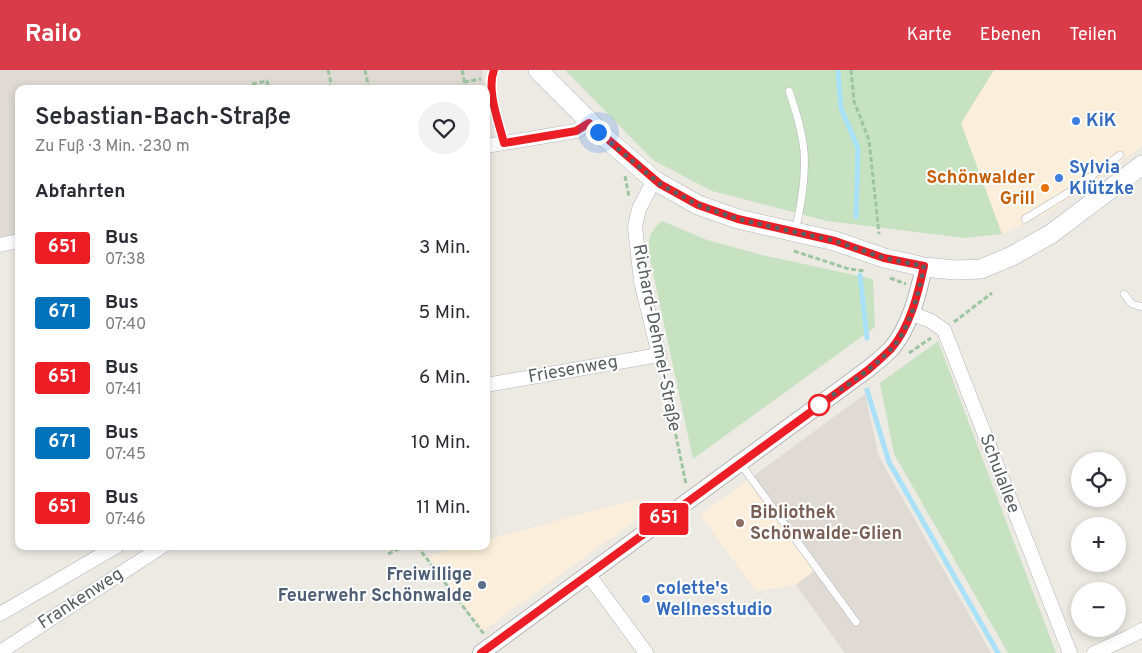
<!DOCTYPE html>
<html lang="de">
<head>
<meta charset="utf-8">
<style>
	:root { --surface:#fff; --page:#f2f2f3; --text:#2b2b33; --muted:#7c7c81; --accent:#da3b48 }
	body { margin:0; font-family:Overpass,sans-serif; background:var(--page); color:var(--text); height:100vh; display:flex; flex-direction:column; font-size:19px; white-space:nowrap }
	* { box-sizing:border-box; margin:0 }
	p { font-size:16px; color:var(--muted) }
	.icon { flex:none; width:28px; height:28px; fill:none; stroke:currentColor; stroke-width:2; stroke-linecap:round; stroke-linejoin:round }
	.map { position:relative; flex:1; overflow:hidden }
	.details { position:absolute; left:15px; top:15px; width:475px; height:465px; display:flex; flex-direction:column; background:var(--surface); border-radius:10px; box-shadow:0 2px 8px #0003 }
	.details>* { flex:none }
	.badge { padding:0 10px; border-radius:4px; font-size:18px; line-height:32px }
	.controls { position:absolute; left:1071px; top:382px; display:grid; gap:10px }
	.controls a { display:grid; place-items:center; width:55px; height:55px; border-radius:50%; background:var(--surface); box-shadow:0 2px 8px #0003; font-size:25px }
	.you { position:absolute; width:25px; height:25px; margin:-12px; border:4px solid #fff; border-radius:50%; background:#1a73e8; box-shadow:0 0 0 8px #1a73e833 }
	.map>.badge { position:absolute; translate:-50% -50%; box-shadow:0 0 0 2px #fff }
	h2 { padding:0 20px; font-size:19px; line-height:45px }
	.round { display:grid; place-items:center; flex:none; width:52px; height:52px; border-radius:26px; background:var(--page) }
	.overview { display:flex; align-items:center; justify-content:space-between; height:85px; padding:0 20px }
	h1 { font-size:24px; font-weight:600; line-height:38px }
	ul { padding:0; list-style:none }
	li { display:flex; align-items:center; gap:15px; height:65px; padding:0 20px }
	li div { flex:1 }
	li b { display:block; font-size:19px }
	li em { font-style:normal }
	li .badge { min-width:55px; font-weight:700; text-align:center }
	header { display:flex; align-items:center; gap:30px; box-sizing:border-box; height:70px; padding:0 25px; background:var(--accent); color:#fff }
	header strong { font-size:24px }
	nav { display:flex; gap:28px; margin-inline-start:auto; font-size:18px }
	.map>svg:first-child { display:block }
	.commercial { fill:#fbeeda }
	.education { fill:#dfdad4 }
	.green { fill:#c6e2c1 }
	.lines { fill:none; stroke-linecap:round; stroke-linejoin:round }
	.stream { stroke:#a8e1f8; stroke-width:5 }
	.service-casing { stroke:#b3b6b9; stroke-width:8 }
	.minor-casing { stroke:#b3b6b9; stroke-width:15 }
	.tertiary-casing { stroke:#b3b6b9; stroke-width:18 }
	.secondary-casing { stroke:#b2b6b9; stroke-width:20 }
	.path { stroke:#9dc5a1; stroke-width:3; stroke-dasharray:5 2.5; stroke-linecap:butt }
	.service { stroke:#fff; stroke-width:7 }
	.minor { stroke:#fff; stroke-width:14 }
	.tertiary { stroke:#fff; stroke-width:16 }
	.secondary { stroke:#fff; stroke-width:19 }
	.line-casing { stroke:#fff; stroke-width:11 }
	.line { stroke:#ed1d25; stroke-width:8 }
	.walk { stroke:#5b5f62; stroke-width:5; stroke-dasharray:0 9 }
	.shop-dot { fill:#3f7fe0; stroke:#fff; stroke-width:2 }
	.food-dot { fill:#e8710a; stroke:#fff; stroke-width:2 }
	.stop-dot { fill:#fff; stroke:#ed1d25; stroke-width:2.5 }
	.education-dot { fill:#8d6e63; stroke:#fff; stroke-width:2 }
	.service-dot { fill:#5c6f8a; stroke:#fff; stroke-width:2 }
	.labels { text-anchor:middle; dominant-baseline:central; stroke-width:4; stroke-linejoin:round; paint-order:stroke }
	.shop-label { font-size:18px; font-weight:bold; fill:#366cbe; stroke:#fff; text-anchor:start }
	.food-label { font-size:18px; font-weight:bold; fill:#c56008; stroke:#fff; text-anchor:end }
	.street-label { font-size:18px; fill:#5b5f62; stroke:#fff }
	.education-label { font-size:18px; font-weight:bold; fill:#785e54; stroke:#fff; text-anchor:start }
	.service-label { font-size:18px; font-weight:bold; fill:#4e5e75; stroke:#fff; text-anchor:end }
</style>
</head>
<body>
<header>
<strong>Railo</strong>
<nav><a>Karte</a><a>Ebenen</a><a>Teilen</a></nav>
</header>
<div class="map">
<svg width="1142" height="583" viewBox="0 0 1142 583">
	<rect width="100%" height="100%" fill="#ede9e3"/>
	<path class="commercial" d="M 994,0 L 1142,0 L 1142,76 L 1078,123 L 1045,144 L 1002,164 L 961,53 Z
		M 748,410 L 814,502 L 796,515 L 756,521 L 700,445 Z
		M 638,429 L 647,442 L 483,561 L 428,486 L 464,476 L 486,476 L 486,470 Z"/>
	<path class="education" d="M 0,0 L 482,0 L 485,19 L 19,19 L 19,164 L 0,167 Z
		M 865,324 L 879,387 L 991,583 L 845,583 L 796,515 L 814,501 L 748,410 Z"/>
	<path class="green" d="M 565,0 L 994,0 L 961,53 L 1002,164 L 965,168 L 827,151 L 712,121 L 653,90 Z
		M 662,151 L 707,170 L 762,185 L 873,209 L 875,257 L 693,389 L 650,189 C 648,171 647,164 662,151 Z
		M 938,271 L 1056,583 L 1008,583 L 894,384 L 880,313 Z"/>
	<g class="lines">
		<path class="stream" d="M 838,0 L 841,38 L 858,78 L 856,147
			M 860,205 L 867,268
			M 867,320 L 889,392 L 998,583"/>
		<defs>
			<path id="service" d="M 494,0 C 486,20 499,53 504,73
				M 789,21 C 796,41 802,61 804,81 C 806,108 801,135 795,162
				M 1025,149 L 1071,121 L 1120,85
				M 1124,224 L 1132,234 L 1142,237
				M 740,393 L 856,552"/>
			<path id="minor" d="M 486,76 L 576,61 L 589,53
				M 0,175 L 19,171
				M 911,243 L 931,251 L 944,260 L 1070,583
				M 486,315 L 659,285 L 641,211 L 635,157 L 639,139 L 654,110
				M 588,504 L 646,583
				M 0,544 L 117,476
				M 0,582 L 163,476
				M 1094,583 L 1131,566 L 1142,560"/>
			<path id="tertiary" d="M 481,583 L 868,299 C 876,293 884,286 891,279 C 910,257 918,224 924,197"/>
			<path id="secondary" d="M 538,0 L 608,70 L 654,110 L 698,135 L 738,149 L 835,171 L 884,188 L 924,197 L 955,200 L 981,199 L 1012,186 L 1051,164 L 1142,95"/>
		</defs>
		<use href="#service" class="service-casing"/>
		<use href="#minor" class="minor-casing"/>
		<use href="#tertiary" class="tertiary-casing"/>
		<use href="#secondary" class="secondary-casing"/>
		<path class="path" d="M 328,0 L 331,13 L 329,19
			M 365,0 L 369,19
			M 462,0 L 466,19
			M 851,0 L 854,31 L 869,70 L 879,164
			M 464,12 L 481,9
			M 252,14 L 267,11 L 269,19
			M 625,106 L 629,127
			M 794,181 L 849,199 L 865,201
			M 890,208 L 906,214
			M 954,252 L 992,223
			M 909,283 L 931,268
			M 662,298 L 686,414
			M 391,476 L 393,481
			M 417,476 L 484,564
			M 388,484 L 405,476"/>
		<use href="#service" class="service"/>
		<use href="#minor" class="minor"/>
		<use href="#tertiary" class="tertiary"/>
		<use href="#secondary" class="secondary"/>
	</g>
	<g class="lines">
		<defs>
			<path id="line" d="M 481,583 L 868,300 C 876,293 884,286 891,279 C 910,257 918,224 924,196 L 884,188 L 835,171 L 738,149 L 698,135 L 660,114 L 589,53 L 576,61 L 504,73 C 499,53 486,20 494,0"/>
		</defs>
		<use href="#line" class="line-casing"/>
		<use href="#line" class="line"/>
		<path class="walk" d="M 598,62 L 660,114 L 698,135 L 738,149 L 835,171 L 884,188 L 924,196 C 918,224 911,257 892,278 C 871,301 843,317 819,335"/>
	</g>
	<g class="shop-dot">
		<circle cx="1076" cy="51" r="5"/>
		<circle cx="1059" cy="108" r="5"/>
		<circle cx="646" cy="529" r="5"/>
	</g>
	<circle class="food-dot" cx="1045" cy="118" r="5"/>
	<circle class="stop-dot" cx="819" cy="335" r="10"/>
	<circle class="education-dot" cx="740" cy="453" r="5"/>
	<circle class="service-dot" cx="482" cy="515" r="5"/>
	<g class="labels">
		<g class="shop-label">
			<text x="1086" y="51">KiK</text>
			<text x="1069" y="98">Sylvia<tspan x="1069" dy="21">Klützke</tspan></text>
			<text x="656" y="519">colette's<tspan x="656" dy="21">Wellnesstudio</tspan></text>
		</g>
		<g class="food-label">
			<text x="1035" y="108">Schönwalder<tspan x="1035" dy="21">Grill</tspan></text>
		</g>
		<g class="street-label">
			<text transform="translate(656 268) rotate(79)">Richard-Dehmel-Straße</text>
			<text transform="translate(573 300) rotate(-10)">Friesenweg</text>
			<text transform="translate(999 404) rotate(69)">Schulallee</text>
			<text transform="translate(81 529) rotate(-33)">Frankenweg</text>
		</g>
		<g class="education-label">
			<text x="750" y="443">Bibliothek<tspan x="750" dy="21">Schönwalde-Glien</tspan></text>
		</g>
		<g class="service-label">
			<text x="472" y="505">Freiwillige<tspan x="472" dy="21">Feuerwehr Schönwalde</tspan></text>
		</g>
	</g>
</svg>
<div class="controls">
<a><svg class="icon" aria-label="locate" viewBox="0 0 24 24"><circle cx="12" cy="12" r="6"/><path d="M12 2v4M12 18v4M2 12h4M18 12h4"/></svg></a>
<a>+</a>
<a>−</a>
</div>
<div class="you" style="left:598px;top:62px"></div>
<b class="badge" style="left:664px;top:449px;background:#ed1d25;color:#fff">651</b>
<section class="details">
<div class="overview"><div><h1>Sebastian-Bach-Straße</h1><p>Zu Fuß · 3 Min. · 230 m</p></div><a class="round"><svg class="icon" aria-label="heart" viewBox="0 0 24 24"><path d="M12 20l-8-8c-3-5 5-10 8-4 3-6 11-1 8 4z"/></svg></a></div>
<h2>Abfahrten</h2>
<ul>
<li><span class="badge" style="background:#ed1d25;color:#fff">651</span><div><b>Bus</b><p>07:38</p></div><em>3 Min.</em></li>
<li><span class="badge" style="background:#0072bc;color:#fff">671</span><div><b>Bus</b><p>07:40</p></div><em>5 Min.</em></li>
<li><span class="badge" style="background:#ed1d25;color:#fff">651</span><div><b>Bus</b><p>07:41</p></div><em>6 Min.</em></li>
<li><span class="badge" style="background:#0072bc;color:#fff">671</span><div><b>Bus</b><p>07:45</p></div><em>10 Min.</em></li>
<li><span class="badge" style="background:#ed1d25;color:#fff">651</span><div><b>Bus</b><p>07:46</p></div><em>11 Min.</em></li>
</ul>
</section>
</div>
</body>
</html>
